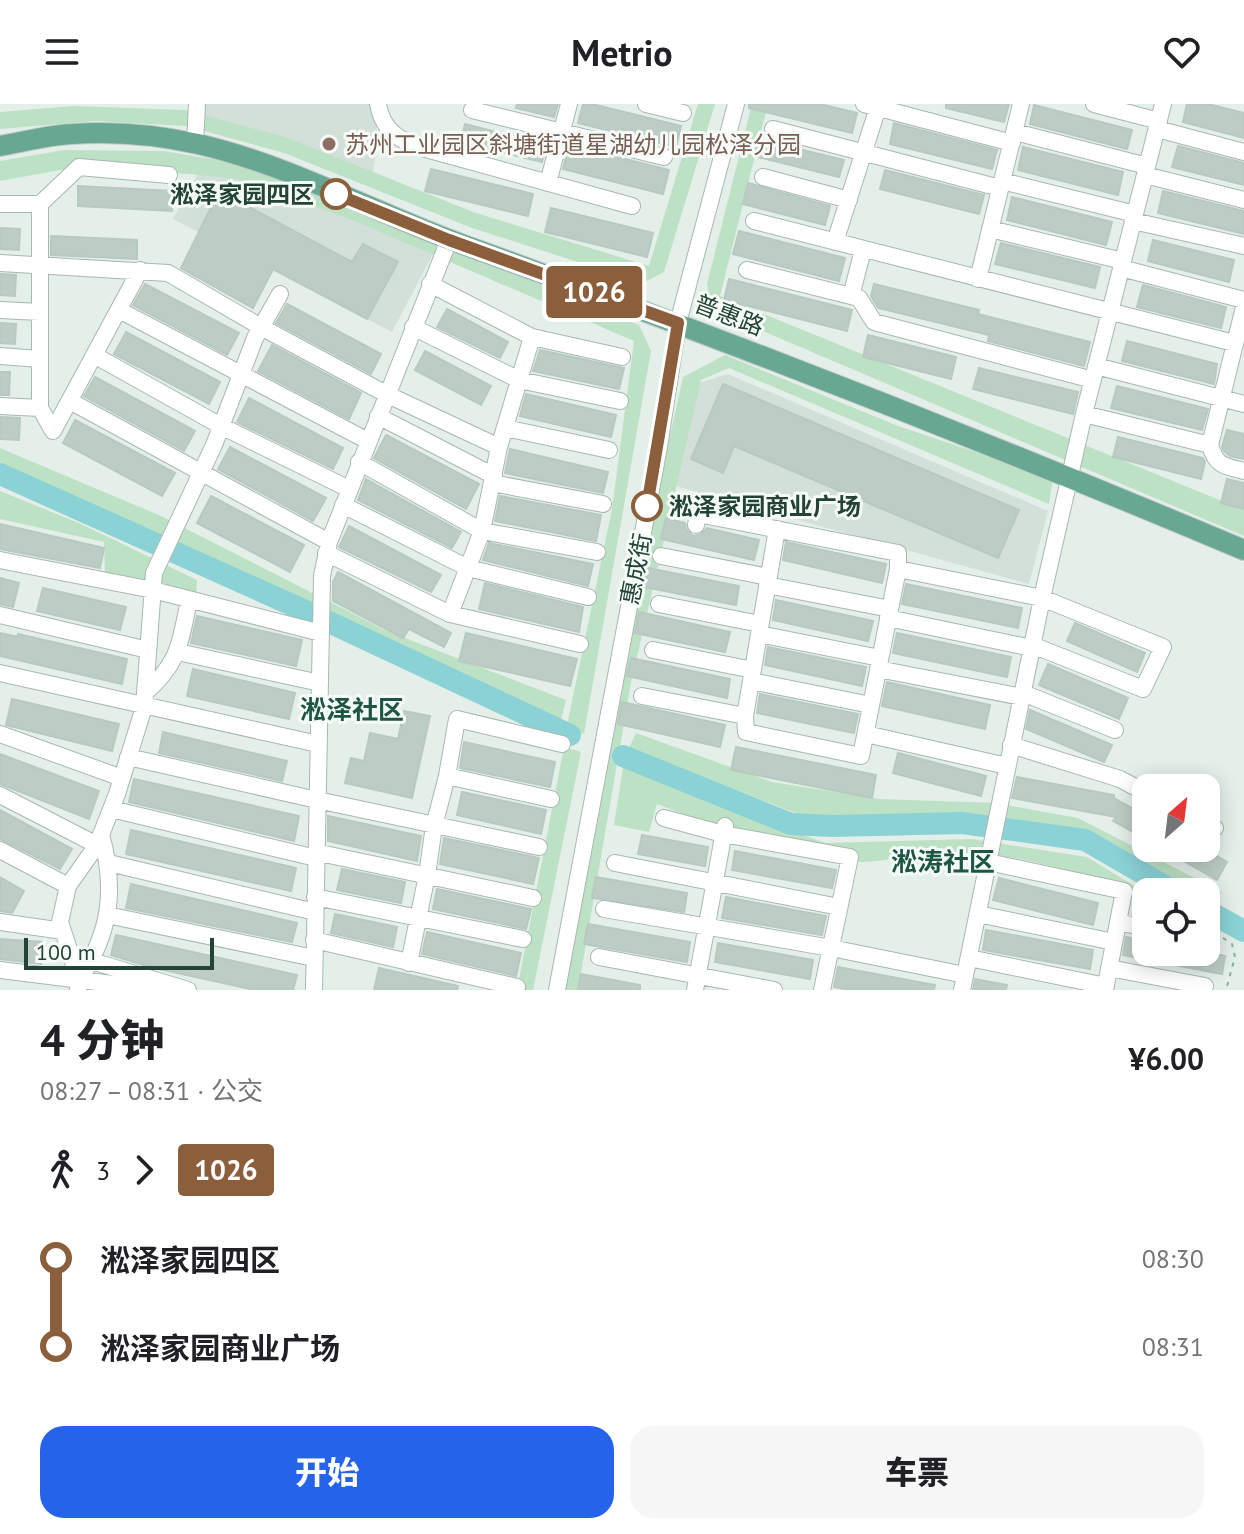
<!DOCTYPE html>
<html lang="zh">
<head>
<meta charset="utf-8">
<style>
	:root { --surface:#fff; --page:#f6f6f6; --text:#202124; --muted:#757577; --accent:#2563eb }
	body { margin:0; font-family:"PT Sans","Noto Sans SC",sans-serif; background:var(--page); color:var(--text); height:100vh; display:flex; flex-direction:column; font-size:30px; white-space:nowrap }
	* { box-sizing:border-box; margin:0 }
	p { font-size:26px; color:var(--muted) }
	.icon { flex:none; width:44px; height:44px; fill:none; stroke:currentColor; stroke-width:2; stroke-linecap:round; stroke-linejoin:round }
	.map { position:relative; height:886px; overflow:hidden }
	.sheet { display:flex; flex-direction:column; background:var(--surface); flex:1 }
	.sheet>* { flex:none }
	.badge { padding:0 16px; border-radius:6px; font-size:28px; line-height:52px }
	.needle { width:52px; rotate:28deg }
	.controls { position:absolute; left:1132px; top:670px; display:grid; gap:16px }
	.controls a { display:grid; place-items:center; width:88px; height:88px; border-radius:16px; background:var(--surface); box-shadow:0 4px 20px #0003; font-size:40px }
	.scale { position:absolute; left:24px; bottom:20px; width:190px; box-sizing:border-box; padding-left:8px; border:4px solid #234337; border-top:0; font-size:22px; line-height:28px; white-space:nowrap; color:#234337; -webkit-text-stroke:6px #f7fbf8; paint-order:stroke }
	.map>.badge { position:absolute; translate:-50% -50%; box-shadow:0 0 0 4px #fff }
	.legs { display:flex; align-items:center; gap:12px; height:88px; padding:0 40px; font-size:26px }
	.legs p { margin-inline-start:auto }
	.overview { display:flex; align-items:center; justify-content:space-between; height:136px; padding:0 40px }
	h1 { font-size:44px; font-weight:800; line-height:60px }
	.primary-button { display:flex; gap:16px; margin-top:auto; padding:16px 40px }
	.primary-button a { flex:1; height:92px; border-radius:24px; background:var(--accent); color:#fff; font-size:32px; font-weight:800; line-height:92px; text-align:center }
	.primary-button a+a { background:var(--page); color:var(--text) }
	ul { padding:0 40px; list-style:none }
	li { display:flex; align-items:center; gap:28px; height:88px; font-size:30px }
	li i { display:grid; place-items:center; width:12px; height:100%; margin:0 10px; background:currentColor }
	li i::after { content:''; width:20px; height:20px; margin:-10px; border:6px solid; border-radius:50%; background:var(--surface) }
	li p { margin-inline-start:auto }
	li:first-child i { background:linear-gradient(#0000 50%,currentColor 0) }
	li:last-child i { background:linear-gradient(currentColor 50%,#0000 0) }
	header { display:flex; justify-content:space-between; align-items:center; height:104px; padding:0 40px; background:var(--surface); font-size:36px; font-weight:800 }
	.map>svg:first-child { display:block }
	.built { fill:#d3dfd9 }
	.green { fill:#bde1c4 }
	.lines { fill:none; stroke-linecap:round; stroke-linejoin:round }
	.river { stroke:#8bd2d6; stroke-width:22 }
	.building { fill:#bdcdc5; stroke:#b7c9c0; stroke-width:2 }
	.minor-casing { stroke:#a7b8b1; stroke-width:18 }
	.major-casing { stroke:#c1cac7; stroke-width:22 }
	.path { stroke:#84b4a1; stroke-width:2; stroke-dasharray:4 6; stroke-linecap:butt }
	.minor { stroke:#fff; stroke-width:16 }
	.major { stroke:#68a791; stroke-width:20 }
	.line-1-casing { stroke:#fff; stroke-width:18 }
	.line-1 { stroke:#8b5e3c; stroke-width:12 }
	.education-dot { fill:#8d6e63; stroke:#f7fbf8; stroke-width:3 }
	.stop-1-dot { fill:#fff; stroke:#8b5e3c; stroke-width:4 }
	.labels { text-anchor:middle; dominant-baseline:central; stroke-width:6; stroke-linejoin:round; paint-order:stroke }
	.education-label { font-size:24px; fill:#785e54; stroke:#f7fbf8; text-anchor:start }
	.stop-label { font-size:24px; font-weight:bold; fill:#234337; stroke:#f7fbf8; text-anchor:end }
	.street-label { font-size:24px; fill:#234337; stroke:#f7fbf8 }
	.neighbourhood-label { font-size:26px; font-weight:bold; fill:#1d5743; stroke:#f7fbf8 }
</style>
</head>
<body>
<header><svg class="icon" aria-label="menu" viewBox="0 0 24 24"><path d="M4 6h16M4 12h16M4 18h16"/></svg>Metrio<svg class="icon" aria-label="heart" viewBox="0 0 24 24"><path d="M12 20l-8-8c-3-5 5-10 8-4 3-6 11-1 8 4z"/></svg></header>
<div class="map">
<svg width="1244" height="886" viewBox="0 0 1244 886">
	<rect width="100%" height="100%" fill="#e5efea"/>
	<path class="built" d="M 203,0 L 375,0 L 377,37 L 372,78 L 203,17 Z
		M 202,63 L 263,78 L 435,146 L 392,228 L 173,115 Z
		M 728,270 L 1048,407 L 1029,480 L 665,379 L 688,282 Z"/>
	<path class="green" d="M 698,0 L 715,0 L 664,168 L 643,179 L 472,124 L 284,49 L 186,22 L 95,17 L 0,25 L 0,8 L 74,2 L 185,6 L 288,34 L 476,109 L 649,162 Z
		M 752,0 L 768,0 L 720,192 L 1244,406 L 1244,432 L 711,205 L 707,180 Z
		M 64,46 L 164,47 L 234,59 L 323,90 L 639,221 L 651,247 L 584,630 L 567,621 L 612,405 L 634,237 L 350,115 L 238,75 L 189,70 L 71,64 L 0,77 L 0,57 Z
		M 725,251 L 898,322 L 1053,374 L 1049,400 L 729,264 L 701,276 L 631,579 L 578,886 L 564,886 L 621,554 L 683,273 Z
		M 0,344 L 161,412 L 387,527 L 566,596 L 560,620 L 0,369 Z
		M 0,387 L 79,419 L 197,476 L 196,501 L 105,470 L 104,438 L 0,415 Z
		M 636,629 L 772,678 L 879,695 L 995,699 L 1078,714 L 1222,788 L 1212,802 L 1206,799 L 1206,788 L 1187,788 L 1091,733 L 978,714 L 821,719 L 629,644 Z
		M 564,643 L 581,648 L 533,886 L 517,886 Z
		M 623,663 L 825,739 L 972,735 L 1087,753 L 1146,789 L 1146,803 C 1126,793 1106,780 1086,773 C 1041,757 989,747 941,748 C 915,749 889,758 862,758 C 795,757 720,724 657,700 L 649,728 L 614,721 Z"/>
	<g class="lines">
		<path class="river" d="M 0,370 L 301,505 L 570,631
			M 623,652 L 791,720 L 832,722 L 962,719 L 1085,736 L 1175,788
			M 1206,806 L 1244,827"/>
	</g>
	<path class="building" d="M 517,0 L 558,0 L 554,13 L 516,4 Z
		M 583,0 L 592,0 L 681,22 L 676,43 L 578,19 Z
		M 749,0 L 820,0 L 857,9 L 852,29 L 749,4 Z
		M 946,0 L 1009,0 L 1004,18 L 946,4 Z
		M 1187,0 L 1208,0 L 1244,9 L 1244,34 L 1183,18 Z
		M 1034,1 L 1132,26 L 1127,45 L 1030,20 Z
		M 894,19 L 997,46 L 992,65 L 890,40 Z
		M 465,20 L 547,41 L 542,58 L 461,38 Z
		M 758,35 L 844,56 L 839,73 L 754,52 Z
		M 569,41 L 669,66 L 663,90 L 563,65 Z
		M 1178,42 L 1244,59 L 1244,81 L 1172,63 Z
		M 1023,43 L 1123,68 L 1118,91 L 1018,66 Z
		M 431,65 L 533,90 L 528,112 L 425,87 Z
		M 885,66 L 984,91 L 979,110 L 880,85 Z
		M 748,79 L 830,102 L 825,121 L 743,100 Z
		M 78,82 L 172,87 L 172,107 L 78,102 Z
		M 219,87 L 352,158 L 363,140 L 398,158 L 367,215 L 273,165 L 253,204 L 181,164 Z
		M 1163,87 L 1244,107 L 1244,130 L 1158,109 Z
		M 1012,93 L 1112,118 L 1106,141 L 1007,116 Z
		M 551,104 L 653,129 L 647,153 L 545,128 Z
		M 0,124 L 20,125 L 19,146 L 0,145 Z
		M 739,127 L 845,154 L 839,177 L 733,150 Z
		M 51,132 L 137,136 L 137,155 L 51,151 Z
		M 1153,136 L 1234,156 L 1229,178 L 1148,157 Z
		M 1001,139 L 1100,163 L 1095,184 L 995,160 Z
		M 0,170 L 16,171 L 15,192 L 0,191 Z
		M 729,175 L 852,206 L 847,227 L 724,196 Z
		M 145,180 L 239,229 L 227,251 L 133,201 Z
		M 874,180 L 979,206 L 978,210 L 1090,238 L 1084,262 L 988,237 L 989,231 L 878,204 L 871,192 Z
		M 1143,181 L 1226,203 L 1221,224 L 1137,203 Z
		M 287,200 L 381,250 L 371,270 L 276,219 Z
		M 447,205 L 508,238 L 500,254 L 437,223 Z
		M 0,219 L 16,220 L 15,240 L 0,239 Z
		M 126,228 L 220,278 L 209,300 L 114,250 Z
		M 868,231 L 956,253 L 951,275 L 863,253 Z
		M 1127,237 L 1217,260 L 1214,280 L 1122,257 Z
		M 272,241 L 361,289 L 349,315 L 258,267 Z
		M 540,246 L 624,264 L 619,285 L 533,267 Z
		M 425,247 L 491,282 L 481,301 L 415,266 Z
		M 979,264 L 1078,288 L 1073,310 L 973,285 Z
		M 0,268 L 10,268 L 9,291 L 0,291 Z
		M 95,273 L 195,327 L 184,347 L 84,292 Z
		M 723,280 L 1019,406 L 998,454 L 734,342 L 723,369 L 691,355 Z
		M 1117,282 L 1208,305 L 1202,326 L 1111,304 Z
		M 526,290 L 616,311 L 611,333 L 520,312 Z
		M 249,294 L 343,344 L 333,365 L 237,318 Z
		M 0,313 L 20,314 L 19,336 L 0,335 Z
		M 75,316 L 175,369 L 162,392 L 63,339 Z
		M 1227,326 L 1244,330 L 1244,355 L 1230,352 L 1224,347 L 1222,343 Z
		M 386,331 L 479,380 L 466,405 L 374,354 Z
		M 1118,333 L 1203,354 L 1205,358 L 1201,375 L 1113,353 Z
		M 230,343 L 326,394 L 313,417 L 218,365 Z
		M 510,345 L 608,368 L 603,389 L 505,369 Z
		M 366,375 L 461,428 L 452,444 L 358,396 Z
		M 1227,375 L 1244,379 L 1244,405 L 1221,399 Z
		M 211,392 L 304,441 L 290,468 L 197,419 Z
		M 500,392 L 601,411 L 596,437 L 495,417 Z
		M 666,414 L 685,419 L 686,425 L 693,432 L 700,431 L 707,424 L 759,436 L 754,456 L 661,435 Z
		M 0,420 L 104,444 L 100,464 L 0,445 Z
		M 349,422 L 441,471 L 431,488 L 339,443 Z
		M 786,438 L 886,460 L 882,479 L 783,456 Z
		M 489,439 L 593,460 L 588,482 L 483,456 Z
		M 648,464 L 739,482 L 736,501 L 644,483 Z
		M 338,468 L 451,529 L 444,543 L 409,525 L 403,534 L 333,497 L 333,478 Z
		M 0,474 L 19,479 L 13,503 L 0,500 Z
		M 485,479 L 583,503 L 579,528 L 479,505 Z
		M 906,480 L 1022,504 L 1018,524 L 902,500 Z
		M 43,484 L 126,503 L 120,526 L 37,507 Z
		M 776,496 L 873,517 L 868,537 L 773,516 Z
		M 639,508 L 730,528 L 725,548 L 635,529 Z
		M 197,512 L 302,536 L 296,562 L 191,539 Z
		M 1075,519 L 1145,549 L 1137,568 L 1067,537 Z
		M 0,529 L 18,533 L 18,530 L 127,555 L 122,580 L 0,552 Z
		M 466,529 L 577,555 L 570,582 L 459,557 Z
		M 897,529 L 1011,553 L 1007,573 L 893,549 Z
		M 768,543 L 866,563 L 862,582 L 765,561 Z
		M 631,554 L 730,575 L 727,594 L 627,572 Z
		M 1048,560 L 1128,594 L 1119,615 L 1039,581 Z
		M 193,565 L 295,589 L 289,615 L 187,592 Z
		M 887,578 L 990,601 L 985,625 L 882,602 Z
		M 760,590 L 858,610 L 854,629 L 757,609 Z
		M 12,595 L 119,620 L 112,647 L 6,621 Z
		M 622,598 L 725,621 L 720,643 L 618,620 Z
		M 1030,606 L 1112,641 L 1104,658 L 1026,625 Z
		M 404,607 L 430,612 L 412,694 L 345,679 L 351,654 L 364,657 L 370,629 L 398,635 Z
		M 163,628 L 287,657 L 282,677 L 159,649 Z
		M 464,638 L 555,658 L 550,683 L 460,664 Z
		M 736,643 L 876,671 L 872,694 L 731,666 Z
		M 898,649 L 986,672 L 981,692 L 893,669 Z
		M 0,650 L 99,687 L 89,715 L 0,680 Z
		M 1017,673 L 1114,691 L 1114,694 L 1146,712 L 1146,735 L 1113,717 L 1116,713 L 1012,694 Z
		M 134,675 L 299,712 L 294,737 L 129,698 Z
		M 462,688 L 546,706 L 541,730 L 457,711 Z
		M 0,706 L 72,745 L 60,765 L 0,735 Z
		M 328,712 L 421,732 L 417,757 L 328,737 Z
		M 131,726 L 296,764 L 291,787 L 126,750 Z
		M 642,731 L 708,743 L 705,762 L 638,750 Z
		M 444,734 L 539,754 L 533,780 L 440,760 Z
		M 1161,744 L 1202,744 L 1227,758 L 1217,776 Z
		M 735,747 L 836,766 L 832,784 L 732,766 Z
		M 342,765 L 405,778 L 401,799 L 337,786 Z
		M 0,773 L 24,787 L 12,809 L 0,807 Z
		M 596,773 L 687,789 L 684,808 L 592,794 Z
		M 999,774 L 1098,799 L 1093,821 L 993,796 Z
		M 131,780 L 297,819 L 292,838 L 126,804 Z
		M 437,785 L 531,805 L 526,825 L 433,805 Z
		M 726,793 L 826,812 L 822,831 L 722,814 Z
		M 335,810 L 397,823 L 393,843 L 331,829 Z
		M 588,820 L 690,838 L 687,858 L 584,840 Z
		M 986,826 L 1093,846 L 1090,865 L 983,846 Z
		M 427,828 L 521,849 L 516,872 L 422,850 Z
		M 116,831 L 297,871 L 293,886 L 255,886 L 150,863 L 111,851 Z
		M 1126,833 L 1146,837 L 1146,848 L 1206,848 L 1225,852 L 1222,870 L 1123,851 Z
		M 0,835 L 43,838 L 41,860 L 0,855 Z
		M 718,839 L 813,856 L 810,875 L 715,858 Z
		M 838,863 L 935,881 L 934,886 L 851,886 L 834,883 Z
		M 379,864 L 458,882 L 457,886 L 374,886 Z
		M 581,870 L 640,881 L 640,886 L 578,886 Z
		M 975,875 L 1007,881 L 1006,886 L 973,886 Z"/>
	<g class="lines">
		<defs>
			<path id="minor" d="M 378,0 C 382,23 394,33 415,42 L 632,102
				M 646,0 L 683,9
				M 864,0 L 1012,39
				M 1094,0 L 1159,17
				M 472,6 L 664,53
				M 773,25 L 1000,84
				M 1157,25 L 1244,48
				M 1015,28 L 1147,62
				M 195,39 L 197,0
				M 1145,71 L 1244,96
				M 763,73 L 849,96
				M 1002,77 L 1135,110
				M 548,79 L 569,0
				M 0,100 L 40,100
				M 754,117 L 1234,239
				M 1133,117 L 1244,142
				M 990,125 L 1123,157
				M 835,138 L 879,0
				M 0,159 L 168,169 L 261,223 L 386,290 L 499,343
				M 1121,164 L 1244,196
				M 140,166 L 53,327 L 40,304 L 40,100 L 79,63 L 169,71
				M 747,166 L 859,194 L 874,218 L 1093,276
				M 978,175 L 1021,0
				M 430,180 L 532,233 L 622,253
				M 851,192 L 863,146
				M 0,206 L 40,208
				M 119,206 L 368,337
				M 413,223 L 519,276 L 620,297
				M 94,251 L 221,322 L 349,385
				M 0,252 L 40,255
				M 1096,262 L 1244,300
				M 70,297 L 329,438
				M 0,302 L 40,304
				M 1084,310 L 1210,341 C 1216,362 1224,362 1244,367
				M 378,312 L 494,372
				M 505,324 L 609,346
				M 1210,341 L 1244,203
				M 359,358 L 482,427 L 597,448
				M 492,379 L 603,400
				M 343,401 L 468,464 L 588,493
				M 696,421 L 698,410 L 898,449 L 898,465 L 1042,494 L 1163,543 L 1143,585 L 1032,541
				M 777,425 L 745,612 L 746,628 L 861,652 L 898,465
				M 326,449 L 450,510 L 580,540
				M 661,452 L 769,473
				M 0,456 L 153,486 L 321,529
				M 767,481 L 890,505
				M 659,500 L 760,520
				M 450,510 L 482,427 L 499,343 L 532,233
				M 0,511 L 148,546
				M 888,514 L 1032,544
				M 759,530 L 880,554
				M 653,546 L 753,566
				M 178,548 L 320,579
				M 878,565 L 1022,593
				M 0,569 L 318,640
				M 751,577 L 871,601
				M 145,589 C 180,558 180,539 189,496
				M 1023,589 L 1115,626
				M 642,592 L 745,612
				M 0,630 L 122,674
				M 866,630 L 1007,662
				M 1011,641 L 1120,675 L 1146,689
				M 128,653 L 317,696 L 539,743
				M 447,672 L 551,695
				M 0,691 L 97,741
				M 111,705 L 316,754
				M 664,714 L 723,730 L 850,753 L 822,886
				M 1206,720 L 1215,724
				M 0,746 L 68,782
				M 315,748 L 533,794
				M 988,758 L 1124,787 L 1105,886
				M 109,759 L 315,808
				M 615,759 L 839,803
				M 315,793 L 523,835
				M 604,805 L 831,844 L 965,871
				M 978,810 L 1114,838
				M 107,811 L 314,854
				M 0,818 L 63,827
				M 1118,818 L 1146,824
				M 314,836 L 517,883
				M 1206,836 L 1208,837
				M 599,853 L 774,886
				M 969,854 L 1106,882
				M 92,857 L 188,886
				M 409,859 L 427,771 L 434,722 L 447,672 L 457,615 L 562,640
				M 1109,864 L 1205,882
				M 0,866 L 161,886
				M 79,876 C 111,828 116,785 101,730
				M 78,886 L 79,876 L 60,818 L 68,782 L 97,741 L 117,690 L 144,603 L 154,469 L 214,341 L 255,234 L 280,190
				M 314,886 L 322,472 L 329,438 L 449,136
				M 557,886 L 659,343 L 678,219 L 736,0
				M 695,886 L 725,722
				M 962,886 L 1042,494 L 1084,310 L 1163,0"/>
			<path id="major" d="M 0,42 C 24,38 48,31 72,30 C 113,27 157,31 198,40 C 290,61 375,109 464,141 C 727,236 987,338 1244,446"/>
		</defs>
		<use href="#minor" class="minor-casing"/>
		<use href="#major" class="major-casing"/>
		<path class="path" d="M 1135,799 L 1146,803
			M 1223,834 L 1232,840 L 1235,853 L 1226,886"/>
		<use href="#minor" class="minor"/>
		<use href="#major" class="major"/>
	</g>
	<g class="lines">
		<defs>
			<path id="line-1" d="M 336,90 L 449,136 L 678,219 L 647,402"/>
		</defs>
		<use href="#line-1" class="line-1-casing"/>
		<use href="#line-1" class="line-1"/>
	</g>
	<circle class="education-dot" cx="329" cy="40" r="8"/>
	<g class="stop-1-dot">
		<circle cx="336" cy="90" r="14"/>
		<circle cx="647" cy="402" r="14"/>
	</g>
	<g class="labels">
		<g class="education-label">
			<text x="345" y="40">苏州工业园区斜塘街道星湖幼儿园松泽分园</text>
		</g>
		<g class="stop-label">
			<text x="314" y="90">淞泽家园四区</text>
			<text x="669" y="402" text-anchor="start">淞泽家园商业广场</text>
		</g>
		<g class="street-label">
			<text transform="translate(729 211) rotate(21)">普惠路</text>
			<text transform="translate(636 465) rotate(-79)">惠成街</text>
		</g>
		<g class="neighbourhood-label">
			<text x="352" y="605">淞泽社区</text>
			<text x="943" y="757">淞涛社区</text>
		</g>
	</g>
</svg>
<div class="controls">
<a><svg class="needle" viewBox="-14 -14 28 28"><path d="M0-13l5 13h-10z" fill="#e53935"/><path d="M0 13l5-13h-10z" fill="#757577"/></svg></a>
<a><svg class="icon" aria-label="locate" viewBox="0 0 24 24"><circle cx="12" cy="12" r="6"/><path d="M12 2v4M12 18v4M2 12h4M18 12h4"/></svg></a>
</div>
<div class="scale">100 m</div>
<b class="badge" style="left:594px;top:188px;background:#8b5e3c;color:#fff">1026</b>
</div>
<section class="sheet">
<div class="overview"><div><h1>4 分钟</h1><p>08:27 – 08:31 · 公交</p></div><b>¥6.00</b></div>
<div class="legs"><svg class="icon" aria-label="walk" viewBox="0 0 24 24"><circle cx="13" cy="4" r="2"/><path d="M13 8l-2 6 4 7M11 14l-3 7M7 12l3-4h3l4 4"/></svg>3<svg class="icon" aria-label="forward" viewBox="0 0 24 24"><path d="M9 5l7 7-7 7"/></svg><b class="badge" style="background:#8b5e3c;color:#fff">1026</b></div>
<ul>
<li><i style="color:#8b5e3c"></i><b>淞泽家园四区</b><p>08:30</p></li>
<li><i style="color:#8b5e3c"></i><b>淞泽家园商业广场</b><p>08:31</p></li>
</ul>
<div class="primary-button"><a>开始</a><a>车票</a></div>
</section>
</body>
</html>
